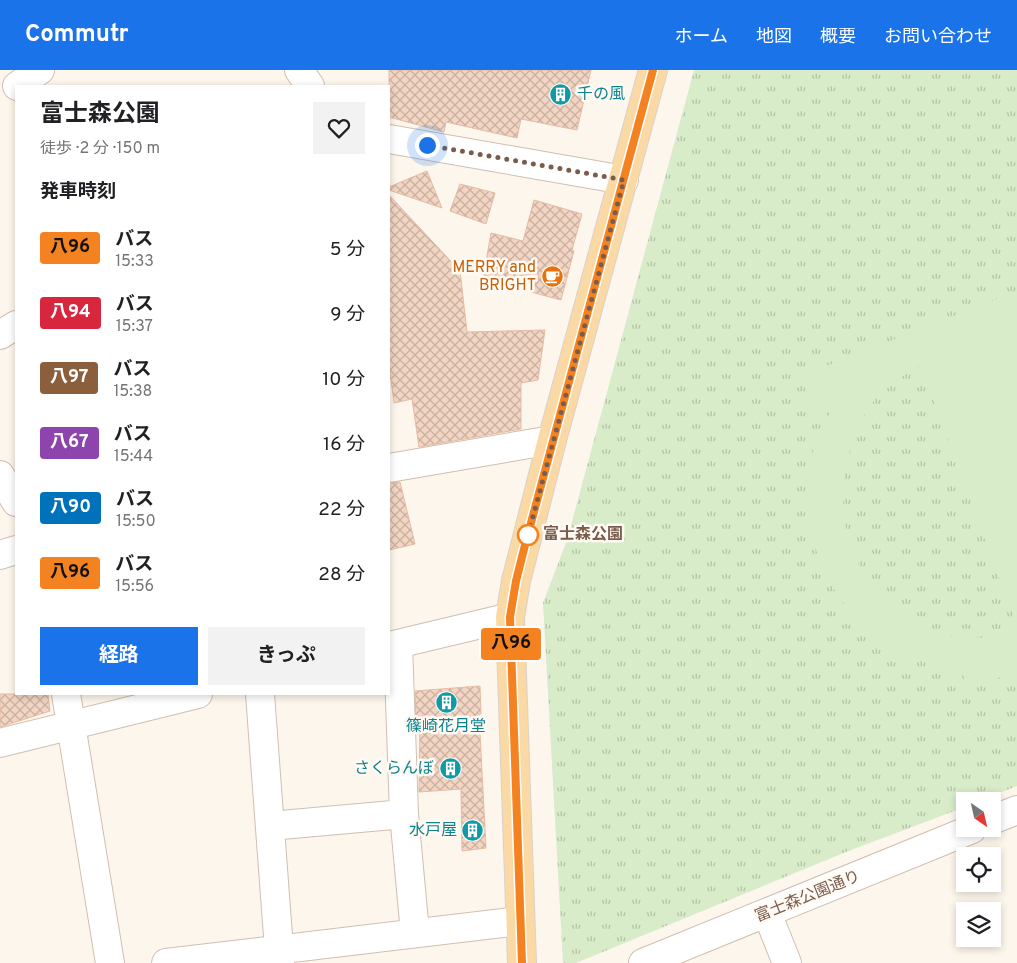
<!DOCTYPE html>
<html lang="ja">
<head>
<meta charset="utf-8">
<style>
	:root { --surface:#fff; --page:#f2f2f2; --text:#202124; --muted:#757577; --accent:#1a73e8 }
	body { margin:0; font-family:Overpass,"Noto Sans JP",sans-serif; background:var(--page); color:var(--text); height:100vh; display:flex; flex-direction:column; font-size:19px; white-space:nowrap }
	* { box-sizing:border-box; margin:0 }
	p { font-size:16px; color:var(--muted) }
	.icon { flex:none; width:28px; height:28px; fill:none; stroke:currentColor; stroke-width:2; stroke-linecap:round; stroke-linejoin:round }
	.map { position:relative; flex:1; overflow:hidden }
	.side { position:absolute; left:15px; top:15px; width:375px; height:610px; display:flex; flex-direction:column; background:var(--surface); border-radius:0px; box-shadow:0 2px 8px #0003 }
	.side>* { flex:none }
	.badge { padding:0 10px; border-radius:4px; font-size:18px; line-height:32px }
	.needle { width:32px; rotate:146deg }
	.buttons { position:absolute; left:956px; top:722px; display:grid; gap:10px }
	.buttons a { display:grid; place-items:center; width:45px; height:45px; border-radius:0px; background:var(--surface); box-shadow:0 2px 8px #0003; font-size:25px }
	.you { position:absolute; width:25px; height:25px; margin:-12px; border:4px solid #fff; border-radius:50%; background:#1a73e8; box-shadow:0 0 0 8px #1a73e833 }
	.map>.badge { position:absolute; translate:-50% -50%; box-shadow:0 0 0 2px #fff }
	h2 { padding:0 25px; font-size:19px; line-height:45px }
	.round { display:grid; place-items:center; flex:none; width:52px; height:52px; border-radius:0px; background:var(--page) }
	.overview { display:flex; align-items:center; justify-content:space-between; height:85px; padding:0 25px }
	h1 { font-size:24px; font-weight:700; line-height:38px }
	.primary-button { display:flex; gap:10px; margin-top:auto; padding:10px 25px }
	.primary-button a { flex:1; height:58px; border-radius:0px; background:var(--accent); color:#fff; font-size:20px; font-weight:700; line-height:58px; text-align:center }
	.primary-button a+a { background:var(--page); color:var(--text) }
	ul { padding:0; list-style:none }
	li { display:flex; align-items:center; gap:15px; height:65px; padding:0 25px }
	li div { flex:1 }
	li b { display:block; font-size:19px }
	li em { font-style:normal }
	li .badge { min-width:55px; font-weight:700; text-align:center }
	header { display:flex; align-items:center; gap:30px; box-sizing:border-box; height:70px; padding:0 25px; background:var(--accent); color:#fff }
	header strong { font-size:24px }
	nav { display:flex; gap:28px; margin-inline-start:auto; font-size:18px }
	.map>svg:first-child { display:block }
	.park { fill:url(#park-tufts) }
	.garden { fill:#d8ecc9 }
	.building { fill:url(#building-cross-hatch); stroke:#e6bba3 }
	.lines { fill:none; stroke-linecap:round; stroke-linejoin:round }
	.minor-casing { stroke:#d1beb0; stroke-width:30 }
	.major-casing { stroke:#dad1cd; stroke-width:30 }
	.minor { stroke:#fff; stroke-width:28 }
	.major { stroke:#fbd9a5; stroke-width:28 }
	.line-casing { stroke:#fff; stroke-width:11 }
	.line { stroke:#f58220; stroke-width:8 }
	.walk { stroke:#7a5c4d; stroke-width:5; stroke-dasharray:0 9 }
	.stop-dot { fill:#fff; stroke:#f58220; stroke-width:2.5 }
	.labels { text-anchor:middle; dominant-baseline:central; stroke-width:5; stroke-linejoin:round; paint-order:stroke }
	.culture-label { font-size:16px; fill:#0d838f; stroke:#fffaf3; text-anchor:end }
	.food-label { font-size:16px; fill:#c56008; stroke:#fffaf3; text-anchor:end }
	.stop-label { font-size:16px; font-weight:bold; fill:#7a5c4d; stroke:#fffaf3; text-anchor:start }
	.street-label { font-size:16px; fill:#7a5c4d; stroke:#fffaf3 }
</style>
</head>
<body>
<header>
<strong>Commutr</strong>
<nav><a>ホーム</a><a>地図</a><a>概要</a><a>お問い合わせ</a></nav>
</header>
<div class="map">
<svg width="1017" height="893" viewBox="0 0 1017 893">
	<defs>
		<pattern id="park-tufts" width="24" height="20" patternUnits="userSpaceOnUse" patternTransform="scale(1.25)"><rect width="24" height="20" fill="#d8ecc9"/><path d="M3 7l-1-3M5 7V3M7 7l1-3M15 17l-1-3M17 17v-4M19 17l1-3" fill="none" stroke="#b4c2a5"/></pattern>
		<pattern id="building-cross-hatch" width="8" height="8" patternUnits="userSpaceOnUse" patternTransform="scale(1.25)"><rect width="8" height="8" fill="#f3d5c3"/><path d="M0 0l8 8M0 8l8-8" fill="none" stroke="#cab0a1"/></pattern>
	</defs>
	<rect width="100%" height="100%" fill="#fdf6ec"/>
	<path class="park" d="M 694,0 L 1017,0 L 1017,716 L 980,731 L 965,731 L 965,737 L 851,780 L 576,893 L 563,893 L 543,533 L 567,470 Z"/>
	<path class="garden" d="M 1017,221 L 1017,556 L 920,295 C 903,306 882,319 870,336 C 850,366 840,409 844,445 C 850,502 894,559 953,567 C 978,570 993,567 1017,561 L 1017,600 L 970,620 L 961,602 C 931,595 898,587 874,566 C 828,525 805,476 809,414 C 810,399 811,383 817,369 C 822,356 830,344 836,331 L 813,339 L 801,306 Z"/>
	<path class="building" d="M 389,0 L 591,0 L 577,60 L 521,49 L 517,68 L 446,52 L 444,62 L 389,47 Z
		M 427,101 L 442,138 L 389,120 L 389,117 Z
		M 460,114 L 495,123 L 486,154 L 450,141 Z
		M 389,125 L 460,201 L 467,262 L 545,260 L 538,310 L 521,313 L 521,359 L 419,377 L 412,329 L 394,333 L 389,295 Z
		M 534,130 L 582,144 L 572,180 L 574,181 L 561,230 L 531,222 L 539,204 L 483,209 L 491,163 L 523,171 Z
		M 400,412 L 415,474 L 389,480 L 389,413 Z
		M 480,616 L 481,644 L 479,644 L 486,778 L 462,781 L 461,719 L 419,722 L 420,651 L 416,651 L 415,621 Z
		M 0,624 L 48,624 L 50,641 L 0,657 Z"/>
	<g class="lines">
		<defs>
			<path id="minor" d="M 299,0 L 310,16
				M 17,16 L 40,0
				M 389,69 L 624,110
				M 0,265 L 16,255
				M 389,398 L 552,370
				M 0,405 L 16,432
				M 0,485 L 16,480
				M 398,574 L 404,744
				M 389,576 L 510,547
				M 66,624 L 110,893
				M 260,624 L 280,893
				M 0,673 L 198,624
				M 992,750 L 1017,740
				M 270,756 L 404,744 L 415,863
				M 767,843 L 787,893
				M 166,893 L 520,851
				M 643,893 L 972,759"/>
			<path id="major" d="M 522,893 L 510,547 L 516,511 L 552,370 L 653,0"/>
		</defs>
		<use href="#minor" class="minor-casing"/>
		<use href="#major" class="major-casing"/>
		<use href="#minor" class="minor"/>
		<use href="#major" class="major"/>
	</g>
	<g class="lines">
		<defs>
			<path id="line" d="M 522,893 L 510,547 L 516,511 L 525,475 L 653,0"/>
		</defs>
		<use href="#line" class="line-casing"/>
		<use href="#line" class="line"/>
		<path class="walk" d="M 427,75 L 624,110 L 528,465"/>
	</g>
	<defs>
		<symbol id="building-disc" viewBox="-11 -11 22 22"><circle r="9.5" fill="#0f9aa8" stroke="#fffaf3"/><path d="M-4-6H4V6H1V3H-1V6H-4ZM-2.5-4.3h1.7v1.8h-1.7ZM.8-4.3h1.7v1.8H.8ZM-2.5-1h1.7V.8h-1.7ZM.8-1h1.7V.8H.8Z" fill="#fff"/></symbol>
		<symbol id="cafe-disc" viewBox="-11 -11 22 22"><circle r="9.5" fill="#e8710a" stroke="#fffaf3"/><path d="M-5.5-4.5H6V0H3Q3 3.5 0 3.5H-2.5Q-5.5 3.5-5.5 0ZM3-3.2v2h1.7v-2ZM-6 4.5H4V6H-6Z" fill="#fff"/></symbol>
	</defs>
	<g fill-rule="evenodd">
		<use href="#building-disc" x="548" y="12" width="25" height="25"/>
		<use href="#cafe-disc" x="540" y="194" width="25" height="25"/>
		<use href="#building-disc" x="434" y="620" width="25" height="25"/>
		<use href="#building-disc" x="438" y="686" width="25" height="25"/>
		<use href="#building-disc" x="460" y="748" width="25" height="25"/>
	</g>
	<circle class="stop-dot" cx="528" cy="465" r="10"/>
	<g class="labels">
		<g class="culture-label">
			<text x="577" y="25" text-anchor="start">千の風</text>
			<text x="446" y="657" text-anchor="middle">篠崎花月堂</text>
			<text x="434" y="699">さくらんぼ</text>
			<text x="457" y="761">水戸屋</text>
		</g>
		<g class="food-label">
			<text x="536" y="198">MERRY and<tspan x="536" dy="18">BRIGHT</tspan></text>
		</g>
		<g class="stop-label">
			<text x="543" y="465">富士森公園</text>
		</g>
		<g class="street-label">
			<text transform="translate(808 827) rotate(-22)">富士森公園通り</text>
		</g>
	</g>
</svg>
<div class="buttons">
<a><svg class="needle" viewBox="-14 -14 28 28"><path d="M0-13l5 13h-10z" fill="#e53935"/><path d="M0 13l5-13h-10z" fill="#757577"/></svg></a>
<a><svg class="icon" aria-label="locate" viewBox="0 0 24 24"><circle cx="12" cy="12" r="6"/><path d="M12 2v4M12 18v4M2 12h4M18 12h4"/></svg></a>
<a><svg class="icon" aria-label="layers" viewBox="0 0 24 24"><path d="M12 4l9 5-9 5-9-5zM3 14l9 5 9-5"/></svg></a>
</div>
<div class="you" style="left:427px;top:75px"></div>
<b class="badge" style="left:511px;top:574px;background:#f58220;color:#111">八96</b>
<section class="side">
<div class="overview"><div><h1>富士森公園</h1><p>徒歩 · 2 分 · 150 m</p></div><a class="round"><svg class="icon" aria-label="heart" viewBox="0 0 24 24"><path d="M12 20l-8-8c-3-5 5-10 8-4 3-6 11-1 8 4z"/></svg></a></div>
<h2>発車時刻</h2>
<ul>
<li><span class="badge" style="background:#f58220;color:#111">八96</span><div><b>バス</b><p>15:33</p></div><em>5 分</em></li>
<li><span class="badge" style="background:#d7263d;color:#fff">八94</span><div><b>バス</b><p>15:37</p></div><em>9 分</em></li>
<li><span class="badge" style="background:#8b5e3c;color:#fff">八97</span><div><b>バス</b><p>15:38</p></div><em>10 分</em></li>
<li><span class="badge" style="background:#8e44ad;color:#fff">八67</span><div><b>バス</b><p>15:44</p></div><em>16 分</em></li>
<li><span class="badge" style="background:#0072bc;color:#fff">八90</span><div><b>バス</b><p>15:50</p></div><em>22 分</em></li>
<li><span class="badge" style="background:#f58220;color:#111">八96</span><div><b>バス</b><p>15:56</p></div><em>28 分</em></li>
</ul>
<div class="primary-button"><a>経路</a><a>きっぷ</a></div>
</section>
</div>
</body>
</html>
